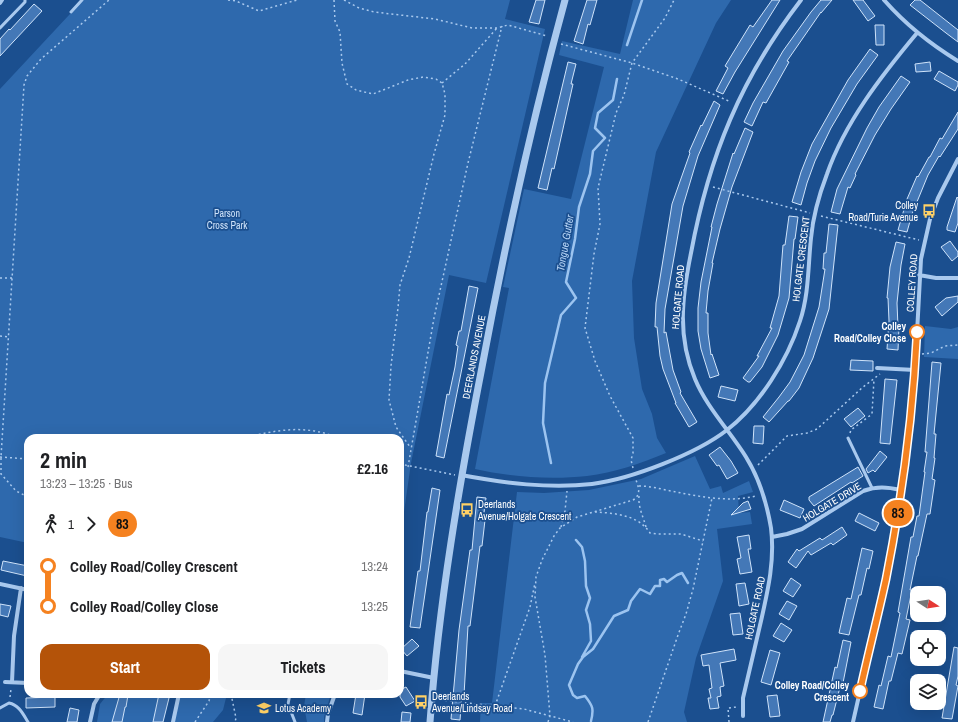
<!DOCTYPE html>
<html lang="en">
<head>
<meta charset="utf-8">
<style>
	:root { --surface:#fff; --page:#f6f6f6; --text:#202124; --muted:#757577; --accent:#b45309 }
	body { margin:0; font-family:"Archivo Narrow",sans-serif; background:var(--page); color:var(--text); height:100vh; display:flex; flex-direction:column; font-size:15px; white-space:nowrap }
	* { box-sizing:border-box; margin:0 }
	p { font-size:13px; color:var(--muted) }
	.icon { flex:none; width:22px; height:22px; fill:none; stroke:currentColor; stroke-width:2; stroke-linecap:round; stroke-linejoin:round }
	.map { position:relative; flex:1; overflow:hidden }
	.sheet { position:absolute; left:24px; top:434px; width:380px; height:264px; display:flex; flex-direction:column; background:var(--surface); border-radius:12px; box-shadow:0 4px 16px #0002 }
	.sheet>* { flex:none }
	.badge { padding:0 8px; border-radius:13px; font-size:14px; line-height:26px }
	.needle { width:26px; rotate:102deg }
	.buttons { position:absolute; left:910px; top:586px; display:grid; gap:8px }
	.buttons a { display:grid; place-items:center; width:36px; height:36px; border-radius:8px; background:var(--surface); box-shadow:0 4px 16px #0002; font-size:20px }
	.map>.badge { position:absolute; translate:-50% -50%; box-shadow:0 0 0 2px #fff }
	.legs { display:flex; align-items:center; gap:6px; height:44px; padding:0 16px; font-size:13px }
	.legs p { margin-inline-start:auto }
	.overview { display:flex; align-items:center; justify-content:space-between; height:68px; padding:0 16px }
	h1 { font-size:22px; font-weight:700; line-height:30px }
	.primary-button { display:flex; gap:8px; margin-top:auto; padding:8px 16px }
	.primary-button a { flex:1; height:46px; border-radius:12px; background:var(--accent); color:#fff; font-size:16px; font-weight:700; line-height:46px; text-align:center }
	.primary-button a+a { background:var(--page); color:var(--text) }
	ul { padding:0 16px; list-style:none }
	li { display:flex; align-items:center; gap:14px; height:40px; font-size:15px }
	li i { display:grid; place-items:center; width:6px; height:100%; margin:0 5px; background:currentColor }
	li i::after { content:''; width:10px; height:10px; margin:-5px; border:3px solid; border-radius:50%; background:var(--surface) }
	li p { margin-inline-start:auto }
	li:first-child i { background:linear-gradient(#0000 50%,currentColor 0) }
	li:last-child i { background:linear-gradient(currentColor 50%,#0000 0) }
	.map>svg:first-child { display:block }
	.green { fill:#2e69ad }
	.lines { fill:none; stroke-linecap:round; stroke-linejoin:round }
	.stream { stroke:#9cc4f0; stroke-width:2.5 }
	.building { fill:#4478b7; stroke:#cfe3fa }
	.path { stroke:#a9c9ee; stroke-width:1.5; stroke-dasharray:2 3; stroke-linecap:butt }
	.service { stroke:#a9c9ee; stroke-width:3 }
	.minor { stroke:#a9c9ee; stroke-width:4 }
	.tertiary { stroke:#a9c9ee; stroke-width:7 }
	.line-1-casing { stroke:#fff; stroke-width:9 }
	.line-1 { stroke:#f58220; stroke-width:6 }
	.stop-1-dot { fill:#fff; stroke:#f58220; stroke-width:2 }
	.labels { text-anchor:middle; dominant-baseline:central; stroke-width:3.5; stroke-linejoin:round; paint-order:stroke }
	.poi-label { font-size:10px; fill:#fff; stroke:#1b4f8f; text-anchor:start }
	.park-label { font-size:10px; fill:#cfe3fa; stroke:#1b4f8f }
	.street-label { font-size:10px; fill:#fff; stroke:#1b4f8f }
	.stop-label { font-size:10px; font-weight:bold; fill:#fff; stroke:#1b4f8f; text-anchor:end }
	.water-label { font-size:11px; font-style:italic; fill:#b5d3f5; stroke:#1b4f8f }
</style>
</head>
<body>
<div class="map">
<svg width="958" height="722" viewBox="0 0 958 722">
	<rect width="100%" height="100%" fill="#1b4f8f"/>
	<path class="green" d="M 83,0 L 510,0 L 505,19 L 545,29 L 486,283 L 449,275 L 411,463 L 400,540 L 400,438 L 28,438 L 28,543 L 0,537 L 0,89 Z
		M 633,0 L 731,0 L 716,23 L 656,152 L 632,281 L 634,338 L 642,389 L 652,414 L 657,438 L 666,453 C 641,463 614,473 587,476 C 550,480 511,477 475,469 L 509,288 L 503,287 L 524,189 L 571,199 L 604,67 L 559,55 L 562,41 L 620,54 Z
		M 925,326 L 951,329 L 958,327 L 958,359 L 924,357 Z
		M 695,456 L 710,489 L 721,486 L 723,493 L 749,481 L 753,492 L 738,496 L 739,513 L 750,512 L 752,524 L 717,529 L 723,581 L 696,658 L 684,712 L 687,722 L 480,722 L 481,703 L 492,703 L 517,492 L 544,493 L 589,490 L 641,479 Z
		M 108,694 L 169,694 L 163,722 L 97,722 L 100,704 Z
		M 179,694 L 227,694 L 223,710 L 213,722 L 173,722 Z
		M 306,694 L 331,694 L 324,717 L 324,722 L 307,722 L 304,706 Z"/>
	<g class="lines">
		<path class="stream" d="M 627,45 L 642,0
			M 551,463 L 543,423 L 545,383 L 561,315 L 576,298 L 566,282 L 575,239 L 579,207 L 590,174 L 593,151 L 605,138 L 595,128 L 598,113 L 613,100 L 617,79
			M 576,540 L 582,547 L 585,561 L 586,586 L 590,598 L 586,610 L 590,624 L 591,641 L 582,657
			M 591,721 C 594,709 593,706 585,696 L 577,698 L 573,695 L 569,685 L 578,664 L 583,657 L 593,649 L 614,616 L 628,610 L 631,601 L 640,589 L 650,594 L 655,586 L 660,586 L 660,580 L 664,579 L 667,582 L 677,575 L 682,573 L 688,583"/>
	</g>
	<path class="building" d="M 536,0 L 545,0 L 539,24 L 529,22 Z
		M 587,0 L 597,0 L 590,25 L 588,24 L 583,44 L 574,41 Z
		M 772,0 L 780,0 L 735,72 L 723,94 L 716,91 L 728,68 L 725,66 L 750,25 L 753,27 Z
		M 821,0 L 832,0 L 821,13 L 821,12 L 787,61 L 789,62 L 766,103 L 763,102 L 752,126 L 744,122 L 753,103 L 783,51 L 811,12 Z
		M 853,0 L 863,0 L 875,16 L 868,21 Z
		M 915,0 L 920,0 L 958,30 L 958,42 L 946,33 L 910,5 Z
		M 34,4 L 42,11 L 0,56 L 0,39 L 9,29 L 10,30 Z
		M 875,25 L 884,25 L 884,45 L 876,45 Z
		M 870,49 L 878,55 L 857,84 L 831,128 L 815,161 L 807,183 L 801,205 L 792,202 L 801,172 L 812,144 L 848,80 Z
		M 568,62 L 576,64 L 571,84 L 573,84 L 554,169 L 552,168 L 547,190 L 538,188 Z
		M 930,62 L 931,71 L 916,72 L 915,64 Z
		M 939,71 L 958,82 L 958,85 L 955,91 L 934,79 Z
		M 901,76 L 910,82 L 891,109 L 875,135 L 855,174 L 856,175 L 850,188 L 848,187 L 840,214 L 831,212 L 837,189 L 867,128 L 879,107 Z
		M 714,101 L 720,105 L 698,156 L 683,206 L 665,309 L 664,333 L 666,332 L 673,370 L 681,392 L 680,393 L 697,422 L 689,427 L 675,403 L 676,403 L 663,369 L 660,356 L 657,327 L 655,327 L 656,303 L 672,204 L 690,153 L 689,152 L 701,125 L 702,126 Z
		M 958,112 L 958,129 L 940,157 L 939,156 L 928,175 L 912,214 L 907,232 L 898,230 L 905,206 L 904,206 L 917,176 L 918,177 L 929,157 L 930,157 L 940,138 L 942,139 Z
		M 745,128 L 753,132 L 732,187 L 720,229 L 712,263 L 713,263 L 708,291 L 706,313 L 708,313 L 708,333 L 711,355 L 712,354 L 719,375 L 710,378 L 701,349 L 698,331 L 698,308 L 701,282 L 712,227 L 711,227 L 717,204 L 733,153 L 734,154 Z
		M 957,197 L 958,198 L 958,223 L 955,232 L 947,230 L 947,227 Z
		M 789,216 L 798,217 L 795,239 L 794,239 L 789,298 L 778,335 L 762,367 L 750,382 L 748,382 L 743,378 L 759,356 L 757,356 L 772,328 L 770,328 L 779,296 L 783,245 L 785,245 Z
		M 829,224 L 838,225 L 829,309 L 813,358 L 799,388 L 789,401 L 788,401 L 769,422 L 763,417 L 779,397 L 790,382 L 804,355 L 819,307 L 825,269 L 823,269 L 824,253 L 826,253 Z
		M 950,241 L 958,252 L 958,256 L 952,261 L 941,247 Z
		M 896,242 L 905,244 L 901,265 L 897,303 L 898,327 L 899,327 L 898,350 L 887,349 L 889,321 L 888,298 L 887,298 L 890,267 Z
		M 469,286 L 478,288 L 444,458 L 436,456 L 447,394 L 449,395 L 455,367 L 458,346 L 456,345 L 459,331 L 461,331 Z
		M 958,296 L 958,302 L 942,316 L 935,307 L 946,298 Z
		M 851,360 L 873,361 L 873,371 L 850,370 Z
		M 932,362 L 941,363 L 934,434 L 936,434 L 934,458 L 935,458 L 932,479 L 935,480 L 930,514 L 927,514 L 918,556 L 917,556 L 910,590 L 912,590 L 906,619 L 910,620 L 902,654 L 898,653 L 891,681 L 889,681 L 883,709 L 874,707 L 879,685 L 881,686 L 888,656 L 891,657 L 900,613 L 898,612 L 911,537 L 913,537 L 917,516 L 919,516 L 925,472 L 924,472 L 927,452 L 925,452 Z
		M 885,379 L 897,380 L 890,444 L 880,443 Z
		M 721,386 L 738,390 L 735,401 L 718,397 Z
		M 858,408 L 865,416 L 851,427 L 844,419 Z
		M 754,426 L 764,426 L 763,444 L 753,443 Z
		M 720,447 L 731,461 L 738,473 L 727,479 L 719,465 L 717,466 L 709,455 Z
		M 880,451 L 887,457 L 875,472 L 873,470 L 868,473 L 866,469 Z
		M 858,467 L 863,476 L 852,483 L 851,482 L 814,506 L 809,500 L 809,497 Z
		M 432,488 L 440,490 L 420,628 L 410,627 L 418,571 L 420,571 L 427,512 L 428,512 Z
		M 477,497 L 486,498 L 483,520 L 485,520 L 482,546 L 480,546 L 470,626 L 468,626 L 464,695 L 462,695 L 460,720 L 451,719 L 459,630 L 470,550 L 472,550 Z
		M 784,500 L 804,509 L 800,518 L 780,510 Z
		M 748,501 L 751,509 L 731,515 L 743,503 Z
		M 859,513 L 879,523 L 875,531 L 855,521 Z
		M 842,527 L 847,535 L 833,545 L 831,543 L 811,555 L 808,551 L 796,568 L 788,562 L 797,549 L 799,551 L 820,538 L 822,540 Z
		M 749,535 L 751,549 L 748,549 L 752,572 L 740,574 L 737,559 L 741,558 L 737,537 Z
		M 862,548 L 873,551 L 869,569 L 867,568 L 861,595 L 859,595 L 849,635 L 839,633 L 847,598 L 851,599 Z
		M 3,561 L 28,566 L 27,576 L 1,570 Z
		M 791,578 L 801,585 L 793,597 L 783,591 Z
		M 745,583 L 749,604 L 739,606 L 736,584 Z
		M 787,601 L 797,606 L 789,620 L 779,614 Z
		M 0,604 L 11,606 L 8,617 L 0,615 Z
		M 740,613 L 743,634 L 733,635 L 730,614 Z
		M 781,623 L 792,630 L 784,642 L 773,636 Z
		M 412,639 L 419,646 L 407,656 L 401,649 Z
		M 843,640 L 851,642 L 842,688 L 840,687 L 833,715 L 832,715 L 830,722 L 823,722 L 835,667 L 837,668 Z
		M 954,647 L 958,648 L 958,676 L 956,685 L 958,686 L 952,719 L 942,718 Z
		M 734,649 L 736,660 L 720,663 L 724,686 L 720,687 L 721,696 L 717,697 L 719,708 L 710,709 L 708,698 L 711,698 L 709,689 L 712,688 L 709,665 L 703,666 L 701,655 Z
		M 770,650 L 780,653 L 771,685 L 761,682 Z
		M 406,687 L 415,701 L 406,706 L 400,697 L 400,690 Z
		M 120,694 L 128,695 L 126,707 L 125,707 L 122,722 L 112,722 Z
		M 159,694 L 170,694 L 163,722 L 153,722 Z
		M 356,694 L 365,694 L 362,715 L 353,713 Z
		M 777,695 L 780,716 L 770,717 L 767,696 Z
		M 55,697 L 55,707 L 26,708 L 26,698 Z
		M 70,708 L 79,710 L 77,722 L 67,722 Z
		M 402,712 L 411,713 L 410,722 L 401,722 Z"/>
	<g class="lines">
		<path class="path" d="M 228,0 L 236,1 L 259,11 L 297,0
			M 334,0 L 335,21 L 340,32 L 342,63 L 347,84 L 356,90 L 373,94 L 408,80 L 423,77 L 436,79 L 442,83 L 445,94 L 445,115 L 434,154 L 409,258 L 400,285 L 398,308 L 391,366 L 389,400 L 396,427 L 410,447
			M 344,0 L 359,8 L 374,12 L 435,19 L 472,28 L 497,28 L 508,25 L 547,36
			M 561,44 L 632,63 L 678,79 L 731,102
			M 442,83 L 465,64 L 497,28
			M 713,187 L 810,213
			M 821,216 L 919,240
			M 0,278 L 12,278
			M 0,336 L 9,337
			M 922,354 L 931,353 L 945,346 L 958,345
			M 850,433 L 851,430 L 872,414 L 874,379
			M 244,438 C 276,430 306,424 338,438
			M 0,457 L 28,459
			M 400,464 L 455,475
			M 758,465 L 787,436 L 807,433 L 817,429 L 863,387 L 880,374
			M 408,467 L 434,318 L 468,163 L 502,26
			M 633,468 L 631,460 L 633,453 L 633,438 L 610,396 L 595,361 L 585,328 L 594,254 L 600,224 L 598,188 L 616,113 L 624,95 L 632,63 L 665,18 L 674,0
			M 639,486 C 648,486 657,488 666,490 C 697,496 726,503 756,496
			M 639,496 C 638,507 643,516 646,527
			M 28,497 L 16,491 L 1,474 L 1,457 L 24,85 L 27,76 L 41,59 L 109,0
			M 595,512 C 614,513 639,515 650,533 L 658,534 L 681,534 L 703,541
			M 561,527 L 565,511 L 567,491
			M 231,694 L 236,718 L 235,722
			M 10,697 L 11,689
			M 440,700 L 524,709 L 573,722
			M 495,706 L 530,607 L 535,583
			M 195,722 L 209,701 L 210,697 L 208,694
			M 548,722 L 550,716 L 545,655 L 535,597 L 536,577 L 542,560 L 554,536 L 560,528 L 577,517 L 633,500 C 641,495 639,488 636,480
			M 648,722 L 678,635 L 686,614 L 693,589 L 712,498
			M 729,722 L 728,708 L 737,707"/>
		<path class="service" d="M 71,12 L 82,0
			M 0,28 L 25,2 L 25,0
			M 848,438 L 872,488
			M 290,694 L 288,704 L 295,722
			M 0,708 L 9,703 C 19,705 23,714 28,722"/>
		<path class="minor" d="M 884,0 C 906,25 930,44 958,61
			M 0,3 L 2,0
			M 919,275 L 936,278 L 958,278
			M 877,368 L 915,370
			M 461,475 C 504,483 549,489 592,484 C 631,479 696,454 727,430 C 760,404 787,361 800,321 C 809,294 808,266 811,238 C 813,216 819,195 827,174 C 845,122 882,75 917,33
			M 772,537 L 787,534 L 802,529 L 863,491 C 877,486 887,487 901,490
			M 0,584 L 28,590
			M 400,671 L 434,678
			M 5,682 L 28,683
			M 12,682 L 14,636 L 21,588
			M 743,716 L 743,698 C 749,672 755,647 761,621 C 768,590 775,560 771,528 C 767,504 759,478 746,457 C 730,431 707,408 695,379 C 677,336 682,297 691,253 C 709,156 741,78 801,0
			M 90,722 L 94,704 L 100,694
			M 173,722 L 179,694
			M 327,722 L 328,714 L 335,694
			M 853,722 L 885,581 L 901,490 L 915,370 L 921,259 L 930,219 L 938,198 L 958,159"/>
		<path class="tertiary" d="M 430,722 C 439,603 459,485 482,367 C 505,244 532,121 565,0"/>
	</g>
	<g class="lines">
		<defs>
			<path id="line-1" d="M 860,691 C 868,654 878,616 886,579 C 902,498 913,415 917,332"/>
		</defs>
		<use href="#line-1" class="line-1-casing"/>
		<use href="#line-1" class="line-1"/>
	</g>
	<defs>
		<symbol id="bus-bare" viewBox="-9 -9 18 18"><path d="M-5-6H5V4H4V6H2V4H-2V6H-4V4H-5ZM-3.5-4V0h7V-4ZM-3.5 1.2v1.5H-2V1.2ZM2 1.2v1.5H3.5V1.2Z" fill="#ffd166" stroke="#1b4f8f" stroke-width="2.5" paint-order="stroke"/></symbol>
		<symbol id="school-bare" viewBox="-9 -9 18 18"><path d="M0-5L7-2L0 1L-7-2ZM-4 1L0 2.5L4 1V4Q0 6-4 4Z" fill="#ffd166" stroke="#1b4f8f" stroke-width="2.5" paint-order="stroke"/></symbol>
	</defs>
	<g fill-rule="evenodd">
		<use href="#bus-bare" x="919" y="201" width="20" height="20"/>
		<use href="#bus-bare" x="457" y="500" width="20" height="20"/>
		<use href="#bus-bare" x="411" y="692" width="20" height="20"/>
		<use href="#school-bare" x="254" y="698" width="20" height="20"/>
	</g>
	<g class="stop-1-dot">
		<circle cx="917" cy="332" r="7"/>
		<circle cx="860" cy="691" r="7"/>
	</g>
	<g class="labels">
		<g class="poi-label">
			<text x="918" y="205" text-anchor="end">Colley<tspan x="918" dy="12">Road/Turie Avenue</tspan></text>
			<text x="478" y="504">Deerlands<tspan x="478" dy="12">Avenue/Holgate Crescent</tspan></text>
			<text x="432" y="696">Deerlands<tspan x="432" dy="12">Avenue/Lindsay Road</tspan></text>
			<text x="275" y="708">Lotus Academy</text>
		</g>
		<g class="park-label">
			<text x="227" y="213">Parson<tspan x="227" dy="12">Cross Park</tspan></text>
		</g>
		<g class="street-label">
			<text transform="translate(801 259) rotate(-83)">HOLGATE CRESCENT</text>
			<text transform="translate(912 283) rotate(-86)">COLLEY ROAD</text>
			<text transform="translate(678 297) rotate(-85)">HOLGATE ROAD</text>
			<text transform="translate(474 357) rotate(-79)">DEERLANDS AVENUE</text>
			<text transform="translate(832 502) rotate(-31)">HOLGATE DRIVE</text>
			<text transform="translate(755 608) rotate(-78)">HOLGATE ROAD</text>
		</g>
		<g class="stop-label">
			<text x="906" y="326">Colley<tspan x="906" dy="12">Road/Colley Close</tspan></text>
			<text x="849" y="685">Colley Road/Colley<tspan x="849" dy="12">Crescent</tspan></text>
		</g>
		<g class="water-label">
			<text transform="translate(565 243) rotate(-80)">Tongue Gutter</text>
		</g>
	</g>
</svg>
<div class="buttons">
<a><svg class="needle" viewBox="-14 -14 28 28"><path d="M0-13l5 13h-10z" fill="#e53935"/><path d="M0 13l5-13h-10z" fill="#757577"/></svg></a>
<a><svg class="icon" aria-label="locate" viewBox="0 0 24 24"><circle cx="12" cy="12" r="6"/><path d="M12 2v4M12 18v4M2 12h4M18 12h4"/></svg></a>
<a><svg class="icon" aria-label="layers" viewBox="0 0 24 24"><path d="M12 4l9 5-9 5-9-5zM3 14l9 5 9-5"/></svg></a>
</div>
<b class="badge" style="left:898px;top:513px;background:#f58220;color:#111">83</b>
<section class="sheet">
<div class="overview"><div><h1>2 min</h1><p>13:23 – 13:25 · Bus</p></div><b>£2.16</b></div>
<div class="legs"><svg class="icon" aria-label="walk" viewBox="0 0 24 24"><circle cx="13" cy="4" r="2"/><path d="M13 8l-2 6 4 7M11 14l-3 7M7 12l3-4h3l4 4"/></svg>1<svg class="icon" aria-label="forward" viewBox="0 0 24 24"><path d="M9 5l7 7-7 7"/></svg><b class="badge" style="background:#f58220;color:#111">83</b></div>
<ul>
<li><i style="color:#f58220"></i><b>Colley Road/Colley Crescent</b><p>13:24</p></li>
<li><i style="color:#f58220"></i><b>Colley Road/Colley Close</b><p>13:25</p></li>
</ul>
<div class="primary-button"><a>Start</a><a>Tickets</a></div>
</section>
</div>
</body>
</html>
